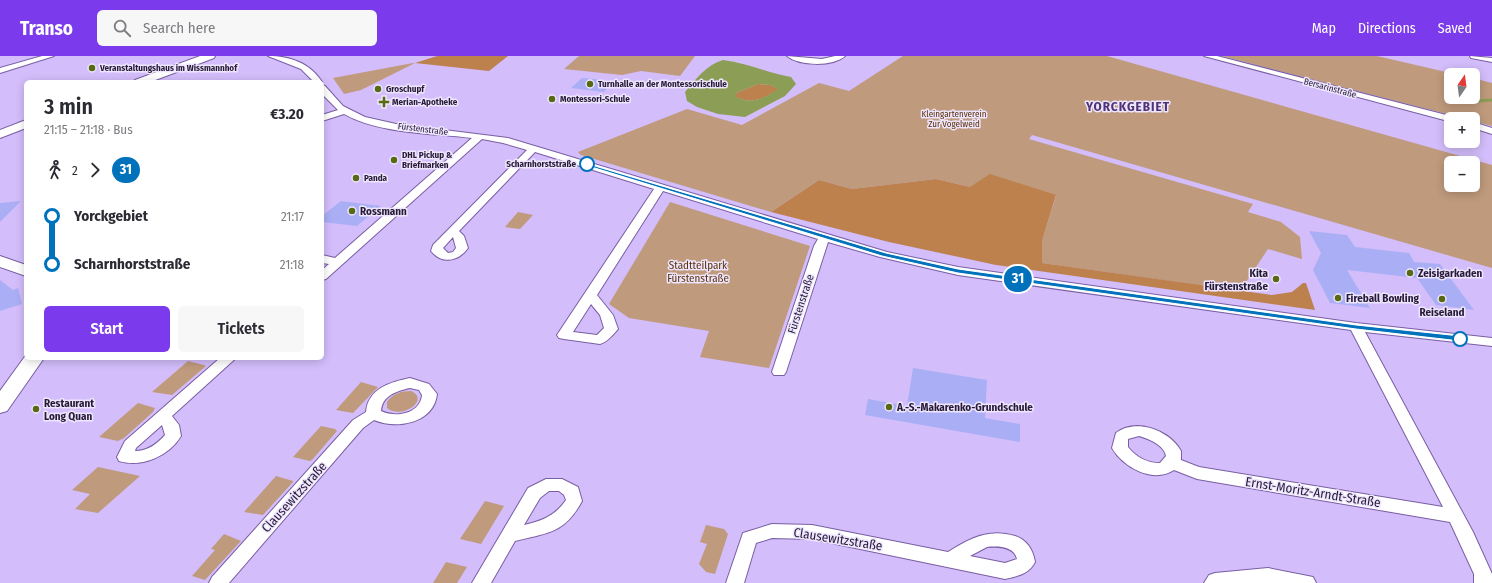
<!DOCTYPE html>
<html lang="en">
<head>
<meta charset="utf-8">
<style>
	:root { --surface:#fff; --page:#f7f7f7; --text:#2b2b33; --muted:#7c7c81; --accent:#7c3aed }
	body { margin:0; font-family:"Fira Sans Condensed",sans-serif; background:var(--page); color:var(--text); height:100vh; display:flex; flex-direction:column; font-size:15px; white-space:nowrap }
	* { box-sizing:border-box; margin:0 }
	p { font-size:13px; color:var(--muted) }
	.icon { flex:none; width:22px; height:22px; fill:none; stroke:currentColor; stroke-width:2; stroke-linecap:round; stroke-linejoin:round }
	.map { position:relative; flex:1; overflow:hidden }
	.details { position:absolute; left:24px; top:24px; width:300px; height:280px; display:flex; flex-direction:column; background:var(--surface); border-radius:6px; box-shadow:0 2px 10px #0003 }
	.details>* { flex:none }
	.badge { padding:0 8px; border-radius:13px; font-size:14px; line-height:26px }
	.needle { width:26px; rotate:14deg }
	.controls { position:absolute; left:1444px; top:12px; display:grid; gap:8px }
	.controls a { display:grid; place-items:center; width:36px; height:36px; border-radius:6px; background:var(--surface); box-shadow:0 2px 10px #0003; font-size:20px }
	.map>.badge { position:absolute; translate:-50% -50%; box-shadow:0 0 0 2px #fff }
	.legs { display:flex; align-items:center; gap:6px; height:44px; padding:0 20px; font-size:13px }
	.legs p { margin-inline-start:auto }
	.summary { display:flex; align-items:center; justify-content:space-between; height:68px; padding:0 20px }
	h1 { font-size:22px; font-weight:600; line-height:30px }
	.cta { display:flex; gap:8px; margin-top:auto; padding:8px 20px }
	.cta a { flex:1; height:46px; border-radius:6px; background:var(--accent); color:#fff; font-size:16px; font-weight:600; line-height:46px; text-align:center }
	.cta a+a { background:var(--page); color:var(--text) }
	ul { padding:0 20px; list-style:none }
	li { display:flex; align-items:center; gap:14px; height:48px; font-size:15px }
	li i { display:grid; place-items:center; width:6px; height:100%; margin:0 5px; background:currentColor }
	li i::after { content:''; width:10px; height:10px; margin:-5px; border:3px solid; border-radius:50%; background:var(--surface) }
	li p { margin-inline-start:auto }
	li:first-child i { background:linear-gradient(#0000 50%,currentColor 0) }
	li:last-child i { background:linear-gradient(currentColor 50%,#0000 0) }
	header { display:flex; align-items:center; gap:24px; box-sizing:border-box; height:56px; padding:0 20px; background:var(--accent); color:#fff }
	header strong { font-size:19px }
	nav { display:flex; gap:22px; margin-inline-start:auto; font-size:14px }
	.search { width:280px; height:36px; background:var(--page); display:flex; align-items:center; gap:10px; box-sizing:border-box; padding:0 14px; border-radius:6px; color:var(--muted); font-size:15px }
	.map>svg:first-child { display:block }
	.green { fill:#bf9a7c; fill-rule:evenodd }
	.forest { fill:#bc814d }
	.water { fill:#8c9e55; fill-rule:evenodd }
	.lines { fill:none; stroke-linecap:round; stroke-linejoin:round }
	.stream { stroke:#8c9e55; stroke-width:3 }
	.building { fill:#aaaff5 }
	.street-casing { stroke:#795ea3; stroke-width:2 }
	.secondary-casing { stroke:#795ea3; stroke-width:2 }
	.street { fill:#fff; fill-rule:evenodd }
	.secondary { fill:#fff; fill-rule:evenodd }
	.line-1 { fill:#0072bc; stroke:#fff }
	.poi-dot { fill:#586914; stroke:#eee6fe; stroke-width:1.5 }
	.stop-1-dot { fill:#fff; stroke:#0072bc; stroke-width:2 }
	.labels { text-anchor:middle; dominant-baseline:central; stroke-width:3; stroke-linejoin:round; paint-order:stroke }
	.far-poi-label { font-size:9px; font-weight:bold; fill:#261a37; stroke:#eee6fe; text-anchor:start }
	.far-street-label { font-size:9px; fill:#261a37; stroke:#eee6fe }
	.far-park-label { font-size:9px; fill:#5a3107; stroke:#eee6fe }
	.far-stop-label { font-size:9px; font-weight:bold; fill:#261a37; stroke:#eee6fe; text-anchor:end }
	.poi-label { font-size:11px; font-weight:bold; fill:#261a37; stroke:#eee6fe; text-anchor:start }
	.park-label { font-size:11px; fill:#5a3107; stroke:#eee6fe }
	.street-label { font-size:11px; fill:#261a37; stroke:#eee6fe }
	.far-district-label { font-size:13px; font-weight:bold; letter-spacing:1px; fill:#4f3375; stroke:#eee6fe }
	.near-street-label { font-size:13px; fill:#261a37; stroke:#eee6fe }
</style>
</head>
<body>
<header>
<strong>Transo</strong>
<div class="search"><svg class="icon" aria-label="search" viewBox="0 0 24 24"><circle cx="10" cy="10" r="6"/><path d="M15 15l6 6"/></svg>Search here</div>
<nav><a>Map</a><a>Directions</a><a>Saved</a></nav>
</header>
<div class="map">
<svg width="1492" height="527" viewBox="0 0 1492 527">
	<rect width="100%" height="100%" fill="#d3bdfb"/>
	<path class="green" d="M 579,0 L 695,0 L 680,20 L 641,15 L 622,19 L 564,13 Z
		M 903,0 L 1107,0 L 1492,109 L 1492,212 L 1032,79 L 1029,83 L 1253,148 L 1248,156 L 1281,166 L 1300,181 L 1302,203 L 1268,193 L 1240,235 L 1042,207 L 1042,185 L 1056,140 L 970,131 L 936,123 L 852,133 L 819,124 L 771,156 L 581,99 L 578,96 L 687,53 L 742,69 L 819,27 L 849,35 ZM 1451,107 L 1473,107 L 1473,129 L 1451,129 Z
		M 1222,0 L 1377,0 L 1459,19 L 1451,19 L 1451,41 L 1473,41 L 1473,22 L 1492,27 L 1492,70 L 1473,65 L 1473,63 L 1466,63 Z
		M 413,7 L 415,7 L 361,34 L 344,38 L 333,22 Z
		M 670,146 L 810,190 L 769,312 L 700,301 L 709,275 L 629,262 L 609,248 Z
		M 518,156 L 533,159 L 520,173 L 505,171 Z
		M 188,305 L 204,309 L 206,310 L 172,339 L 152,336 Z
		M 361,326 L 378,331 L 353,357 L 336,354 Z
		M 411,335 C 431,344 401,364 387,352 L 387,346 C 392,338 401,335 411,335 Z
		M 138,347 L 155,352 L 153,356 L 124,382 L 118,385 L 99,381 Z
		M 321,370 L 335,373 L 337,375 L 312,404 L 310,405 L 293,401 Z
		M 98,411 L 140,420 L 98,457 L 75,453 L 90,438 L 72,434 Z
		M 276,420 L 293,425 L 293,426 L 263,459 L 244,456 Z
		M 485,445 L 504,450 L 481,488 L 460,483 Z
		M 706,469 L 724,473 L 728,478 L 715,518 L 706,516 L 699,508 L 707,488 L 700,486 Z
		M 224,478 L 241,485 L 205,524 L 192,520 L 215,494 L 211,493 Z
		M 446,506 L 467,511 L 457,527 L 433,527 Z"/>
	<path class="forest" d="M 437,0 L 508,0 L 489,15 L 415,7 Z
		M 758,28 L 770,29 L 779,33 C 766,42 749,50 734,40 L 738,36 Z
		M 990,118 L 1056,139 L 1042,185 L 1042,207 L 1272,239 L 1292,236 L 1303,227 L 1306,227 L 1315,254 L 996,209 L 889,186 L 771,156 L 819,124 L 852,133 L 936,123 L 970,131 Z"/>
	<path class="water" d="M 723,4 C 747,7 768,17 791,21 L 796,28 L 785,40 L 745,61 L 718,58 L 697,51 L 687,45 L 685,36 C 696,23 706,9 723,4 ZM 758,28 L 770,29 L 778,33 C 766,42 749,50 735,40 L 738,36 Z"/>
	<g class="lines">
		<path class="stream" d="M 1478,45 L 1492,44"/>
	</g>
	<path class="building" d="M 582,22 L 614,25 L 604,36 L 571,32 Z
		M 21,145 L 0,166 L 0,147 Z
		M 341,145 L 381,150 L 357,170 L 322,166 L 322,160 Z
		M 1309,175 L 1347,179 L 1355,191 L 1409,197 L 1414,206 L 1440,208 L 1474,254 L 1436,249 L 1417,222 L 1347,214 L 1370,252 L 1330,247 L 1313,214 L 1321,197 Z
		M 0,224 L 13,234 L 18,232 L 22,248 L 0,255 Z
		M 913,312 L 987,324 L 985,362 L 1020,368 L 1020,386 L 865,359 L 868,343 L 907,350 Z"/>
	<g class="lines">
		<defs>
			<path id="street" d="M 42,0 L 54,0 L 0,17 L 0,12 Z
				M 268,0 C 290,0 310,7 322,26 L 314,26 L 301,13 Z
				M 787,0 L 822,3 L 835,0 L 845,0 C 833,11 799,10 787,0 Z
				M 1204,0 L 1217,0 L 1454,61 L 1455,63 L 1451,63 L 1451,66 L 1448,65 Z
				M 1470,0 L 1492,2 L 1492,6 L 1471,2 Z
				M 322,29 L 325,30 L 343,50 L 365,61 L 396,68 L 508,82 L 887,196 L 958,211 L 1356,267 L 1492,282 L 1492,290 L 1365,276 L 1473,476 L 1492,518 L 1492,527 L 1474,527 L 1474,518 L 1450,466 L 1197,423 L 1174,414 C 1153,428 1123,411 1112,392 L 1116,377 C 1136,362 1169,374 1181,395 L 1181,404 L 1199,411 L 1443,451 L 1351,274 L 958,219 L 880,201 L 828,186 L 786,316 L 784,319 L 774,319 L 772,316 L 814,190 L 818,183 L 663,135 L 597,239 L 613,259 L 618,273 C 613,279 607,286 600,288 L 564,283 L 559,282 L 557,279 L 654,133 L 535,96 L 459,175 L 464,180 L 468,192 C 459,205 442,209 431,195 L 433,189 L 527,94 L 503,87 L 482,83 L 326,223 L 322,224 L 322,214 L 329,208 L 322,207 L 322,199 L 335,202 L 472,82 C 433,77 379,78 344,58 L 322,65 L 322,59 L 338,54 L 322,38 ZM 453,181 L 456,192 L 453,196 L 448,197 L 443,192 ZM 591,248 L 600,259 L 604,272 L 597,279 L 573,276 ZM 1139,380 C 1149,383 1164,389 1166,400 L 1160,407 C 1147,407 1136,401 1128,391 L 1128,383 Z
				M 1473,66 L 1492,72 L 1492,78 L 1473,72 Z
				M 220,302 L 236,302 L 172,360 L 179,369 L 181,380 C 169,400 142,412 119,405 L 117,401 L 125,385 ZM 162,369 L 165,379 C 157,388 148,395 135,395 L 136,392 Z
				M 410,322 L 429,328 L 437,338 C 434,367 397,374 374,364 L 363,372 L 229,527 L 209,527 L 212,521 L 353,364 L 366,356 C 368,332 391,326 410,322 ZM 410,332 L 419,334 L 422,339 C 420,358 396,362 381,355 C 382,340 396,335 410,332 Z
				M 546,423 L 562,423 L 578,431 L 582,445 C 565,477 548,477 515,485 L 491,527 L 472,527 L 528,432 ZM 549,435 L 559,435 L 564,439 L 566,444 C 555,460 542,465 524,469 L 540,442 Z
				M 772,468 L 812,469 L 948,496 C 970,482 989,472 1015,480 C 1027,484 1033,494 1035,506 C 1029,518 1018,520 1005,523 L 812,483 L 772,482 L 756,487 L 744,527 L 726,527 L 743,477 ZM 987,491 C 998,490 1014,490 1017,503 L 1005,507 L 970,500 Z
				M 1268,512 L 1313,521 L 1316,527 L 1204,527 L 1209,519 L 1215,517 Z"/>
			<path id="secondary" d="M 200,0 L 215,0 L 214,2 L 150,26 L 133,26 L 135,24 Z
				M 26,64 L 26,72 L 0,82 L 0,74 Z
				M 0,200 L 26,209 L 26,220 L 0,211 Z
				M 26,299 L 26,302 L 44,302 L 7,355 L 0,357 L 0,335 Z"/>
		</defs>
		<use href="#street" class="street-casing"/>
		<use href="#secondary" class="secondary-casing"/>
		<use href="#street" class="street"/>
		<use href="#secondary" class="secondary"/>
	</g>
	<path class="line-1" d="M 585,107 L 886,197 L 958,213 L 1356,269 L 1460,280 L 1464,283 L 1460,285 L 1356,273 L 958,217 L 882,200 L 585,109 Z"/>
	<g class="poi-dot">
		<circle cx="92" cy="12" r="4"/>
		<circle cx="590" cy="28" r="4"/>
		<circle cx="378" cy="33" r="4"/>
		<circle cx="552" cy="43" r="4"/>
		<path d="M382 40h4v4h4v4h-4v4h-4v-4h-4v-4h4z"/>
		<circle cx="394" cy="104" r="4"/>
		<circle cx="356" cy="122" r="4"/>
		<circle cx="352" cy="155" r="4"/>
		<circle cx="1410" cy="217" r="4"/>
		<circle cx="1276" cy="223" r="4"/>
		<circle cx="1338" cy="242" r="4"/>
		<circle cx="1442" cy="243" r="4"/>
		<circle cx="889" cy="351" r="4"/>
		<circle cx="36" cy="353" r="4"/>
	</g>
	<g class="stop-1-dot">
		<circle cx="587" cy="108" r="7"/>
		<circle cx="1460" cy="283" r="7"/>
	</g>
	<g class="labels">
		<g class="far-poi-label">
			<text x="100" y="12">Veranstaltungshaus im Wissmannhof</text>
			<text x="598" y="28">Turnhalle an der Montessorischule</text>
			<text x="386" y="33">Groschupf</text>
			<text x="560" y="43">Montessori-Schule</text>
			<text x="392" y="46">Merian-Apotheke</text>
			<text x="402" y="99">DHL Pickup &amp;<tspan x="402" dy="10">Briefmarken</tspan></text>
			<text x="364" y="122">Panda</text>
		</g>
		<g class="far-street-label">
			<text transform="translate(1330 32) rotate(15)">Bersarinstraße</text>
			<text transform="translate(423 73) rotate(7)">Fürstenstraße</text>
		</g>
		<g class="far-park-label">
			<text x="954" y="58">Kleingartenverein<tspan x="954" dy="10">Zur Vogelweid</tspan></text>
		</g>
		<g class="far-stop-label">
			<text x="576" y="108">Scharnhorststraße</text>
		</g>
		<g class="poi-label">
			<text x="360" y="155">Rossmann</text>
			<text x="1268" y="217" text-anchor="end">Kita<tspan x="1268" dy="13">Fürstenstraße</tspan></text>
			<text x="1418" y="217">Zeisigarkaden</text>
			<text x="1346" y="242">Fireball Bowling</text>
			<text x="1442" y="256" text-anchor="middle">Reiseland</text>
			<text x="44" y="347">Restaurant<tspan x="44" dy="13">Long Quan</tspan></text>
			<text x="897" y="351">A.-S.-Makarenko-Grundschule</text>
		</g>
		<g class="park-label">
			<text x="698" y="209">Stadtteilpark<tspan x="698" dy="13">Fürstenstraße</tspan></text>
		</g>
		<g class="street-label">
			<text transform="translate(801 248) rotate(-72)">Fürstenstraße</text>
		</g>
		<g class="far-district-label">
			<text x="1128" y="50">YORCKGEBIET</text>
		</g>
		<g class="near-street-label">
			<text transform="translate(1313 436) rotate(9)">Ernst-Moritz-Arndt-Straße</text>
			<text transform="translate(294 441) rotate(-48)">Clausewitzstraße</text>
			<text transform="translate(838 483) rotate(9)">Clausewitzstraße</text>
		</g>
	</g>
</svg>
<div class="controls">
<a><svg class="needle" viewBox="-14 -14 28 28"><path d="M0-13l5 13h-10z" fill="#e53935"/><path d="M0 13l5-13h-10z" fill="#7c7c81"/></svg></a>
<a>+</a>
<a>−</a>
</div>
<b class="badge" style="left:1018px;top:223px;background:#0072bc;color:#fff">31</b>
<section class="details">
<div class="summary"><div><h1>3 min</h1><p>21:15 – 21:18 · Bus</p></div><b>€3.20</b></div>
<div class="legs"><svg class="icon" aria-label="walk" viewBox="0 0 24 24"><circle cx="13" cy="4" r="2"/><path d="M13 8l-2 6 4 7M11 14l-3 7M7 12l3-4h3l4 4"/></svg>2<svg class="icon" aria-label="forward" viewBox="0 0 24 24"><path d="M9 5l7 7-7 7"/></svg><b class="badge" style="background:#0072bc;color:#fff">31</b></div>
<ul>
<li><i style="color:#0072bc"></i><b>Yorckgebiet</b><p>21:17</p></li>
<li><i style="color:#0072bc"></i><b>Scharnhorststraße</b><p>21:18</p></li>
</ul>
<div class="cta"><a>Start</a><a>Tickets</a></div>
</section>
</div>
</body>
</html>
